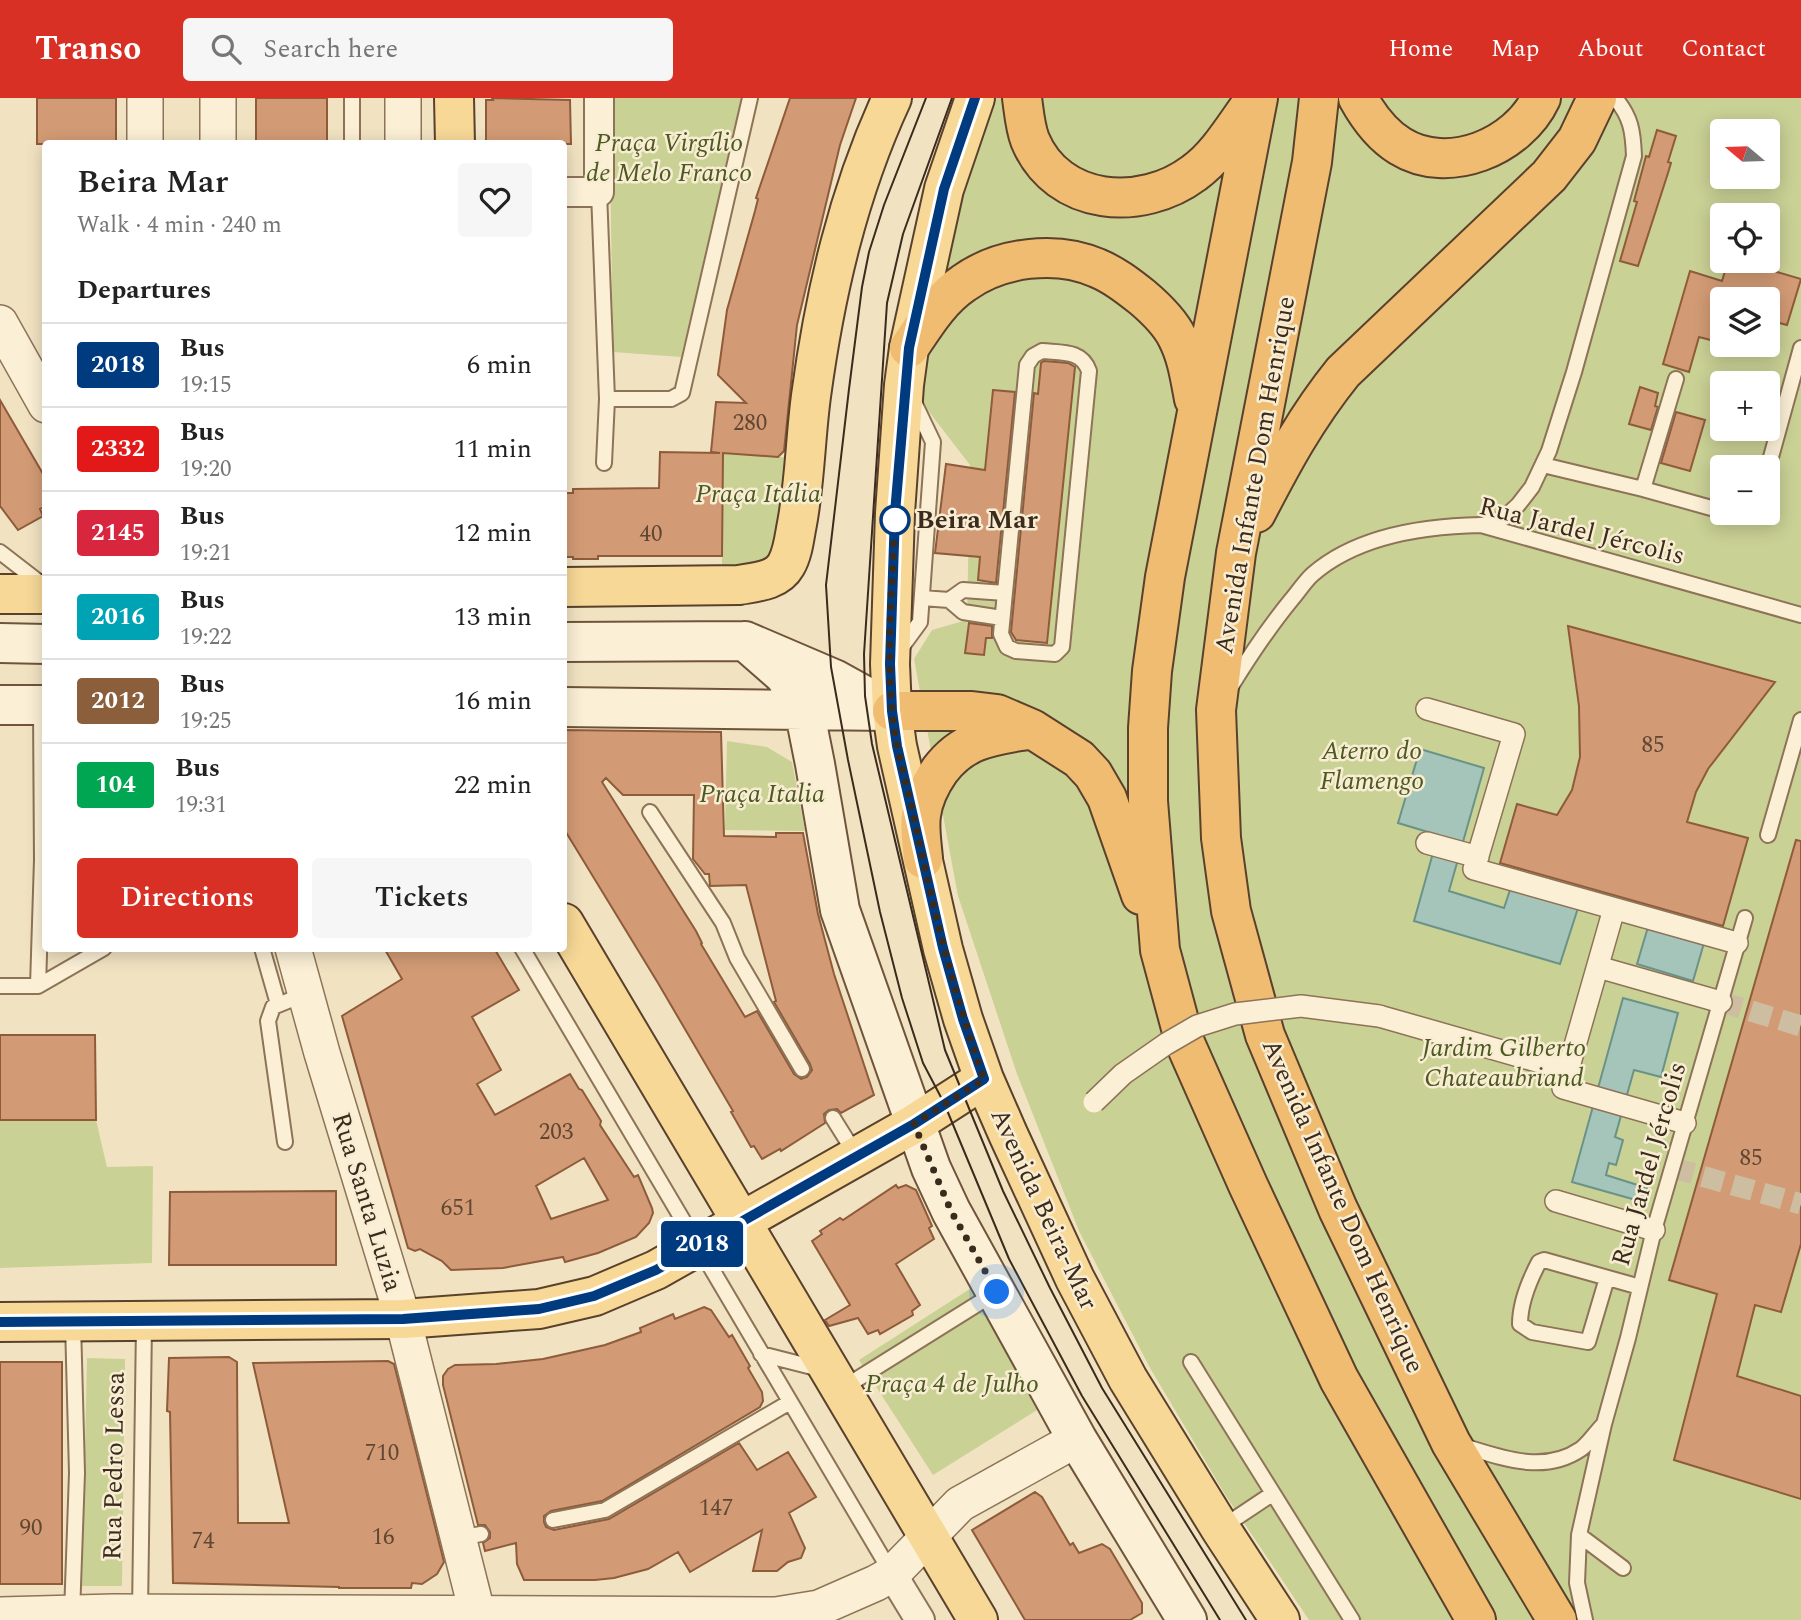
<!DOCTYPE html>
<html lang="en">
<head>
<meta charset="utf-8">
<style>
	:root { --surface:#fff; --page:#f6f6f6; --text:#222; --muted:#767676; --line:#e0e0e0; --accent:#d93025 }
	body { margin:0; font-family:Spectral,serif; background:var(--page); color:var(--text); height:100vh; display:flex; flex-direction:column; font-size:26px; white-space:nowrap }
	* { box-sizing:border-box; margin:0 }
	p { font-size:23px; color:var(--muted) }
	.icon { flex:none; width:38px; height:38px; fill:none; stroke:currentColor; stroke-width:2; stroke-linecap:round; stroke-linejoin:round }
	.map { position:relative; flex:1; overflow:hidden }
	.panel { position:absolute; left:42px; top:42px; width:525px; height:812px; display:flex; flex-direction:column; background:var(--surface); border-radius:7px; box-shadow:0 4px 18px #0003 }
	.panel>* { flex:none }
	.badge { padding:0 14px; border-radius:5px; font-size:24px; line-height:46px }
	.needle { width:46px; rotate:289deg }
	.buttons { position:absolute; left:1710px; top:21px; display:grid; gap:14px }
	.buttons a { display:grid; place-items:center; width:70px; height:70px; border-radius:7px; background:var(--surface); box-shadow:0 4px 18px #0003; font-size:35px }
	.you { position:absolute; width:35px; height:35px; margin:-18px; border:5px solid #fff; border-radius:50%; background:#1a73e8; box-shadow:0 0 0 10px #1a73e833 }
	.map>.badge { position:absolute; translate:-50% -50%; box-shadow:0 0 0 4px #fff }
	h2 { padding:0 35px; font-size:26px; line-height:63px }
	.round { display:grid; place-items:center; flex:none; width:74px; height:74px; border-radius:7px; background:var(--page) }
	.headline { display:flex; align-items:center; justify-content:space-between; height:119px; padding:0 35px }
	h1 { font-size:33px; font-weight:600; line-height:52px }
	.cta { display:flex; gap:14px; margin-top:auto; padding:14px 35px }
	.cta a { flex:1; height:80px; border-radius:7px; background:var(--accent); color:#fff; font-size:28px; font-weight:600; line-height:80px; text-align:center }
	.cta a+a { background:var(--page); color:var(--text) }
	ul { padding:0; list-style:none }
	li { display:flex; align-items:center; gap:21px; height:84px; padding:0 35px; border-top:2px solid var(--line) }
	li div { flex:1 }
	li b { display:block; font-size:26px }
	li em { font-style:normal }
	li .badge { min-width:77px; font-weight:700; text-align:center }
	header { display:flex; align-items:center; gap:42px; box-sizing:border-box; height:98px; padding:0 35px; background:var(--accent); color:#fff }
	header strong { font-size:33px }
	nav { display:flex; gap:38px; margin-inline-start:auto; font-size:24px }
	.search { width:490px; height:63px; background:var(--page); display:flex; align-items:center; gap:18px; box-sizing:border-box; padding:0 24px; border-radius:7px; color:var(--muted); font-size:26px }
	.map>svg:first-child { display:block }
	.green { fill:#cad195; fill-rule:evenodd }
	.water { fill:#a5c4ba; stroke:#6a9388; stroke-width:2 }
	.building { fill:#d29b75; stroke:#8e5b3b; stroke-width:2; fill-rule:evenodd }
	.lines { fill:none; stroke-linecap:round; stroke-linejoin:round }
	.pedestrian-tunnel { stroke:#cdbea1; stroke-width:21; stroke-dasharray:21 10; stroke-linecap:butt }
	.service-casing { stroke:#8d7357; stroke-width:18 }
	.pedestrian-casing { stroke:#8d7357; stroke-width:24 }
	.minor-casing { stroke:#8d7357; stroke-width:32 }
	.tertiary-casing { stroke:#8d7357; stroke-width:38 }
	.secondary-casing { stroke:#6f543b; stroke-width:42 }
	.primary-casing { stroke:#5a412c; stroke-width:42 }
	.trunk-casing { stroke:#5a412c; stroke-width:42 }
	.service { stroke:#fbf0d6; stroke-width:14 }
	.pedestrian { stroke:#fbf0d6; stroke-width:21 }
	.minor { stroke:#fbf0d6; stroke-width:28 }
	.tertiary { stroke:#fbf0d6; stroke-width:35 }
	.secondary { stroke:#fbf0d6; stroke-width:38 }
	.primary { stroke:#f7d897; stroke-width:38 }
	.trunk { stroke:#efbc72; stroke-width:38 }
	.tram { stroke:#3b2b1d; stroke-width:2 }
	.pedestrian-bridge-casing { stroke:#8d7357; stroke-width:24; stroke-linecap:butt }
	.pedestrian-bridge { stroke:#fbf0d6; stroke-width:21 }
	.line-casing { stroke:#fff; stroke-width:16 }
	.line { stroke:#003b80; stroke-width:10 }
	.walk { stroke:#3b2b1d; stroke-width:7; stroke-dasharray:0 12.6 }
	.stop-dot { fill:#fff; stroke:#003b80; stroke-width:3.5 }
	.labels { text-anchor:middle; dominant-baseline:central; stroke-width:5; stroke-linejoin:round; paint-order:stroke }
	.number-label { font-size:23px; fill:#614733 }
	.park-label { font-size:26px; font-style:italic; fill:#4c5a22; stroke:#f8edd2 }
	.street-label { font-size:26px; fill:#3b2b1d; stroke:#f8edd2 }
	.stop-label { font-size:26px; font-weight:bold; fill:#3b2b1d; stroke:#f8edd2; text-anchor:start }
</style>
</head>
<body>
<header>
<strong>Transo</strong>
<div class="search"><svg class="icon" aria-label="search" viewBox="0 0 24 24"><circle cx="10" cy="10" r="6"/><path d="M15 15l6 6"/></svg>Search here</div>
<nav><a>Home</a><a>Map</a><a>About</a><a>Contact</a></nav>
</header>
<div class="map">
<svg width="1801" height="1522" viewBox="0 0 1801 1522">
	<rect width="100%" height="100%" fill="#f1e3c2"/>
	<path class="green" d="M 609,0 L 744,0 L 681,259 L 613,254 Z
		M 981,0 L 1801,0 L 1801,1522 L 1309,1522 L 1226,1398 L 1150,1270 L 1079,1133 L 1017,976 L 958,798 L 914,561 L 932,532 L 967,522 L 970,367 L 923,306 L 919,287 ZM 1722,33 L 1768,33 L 1768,79 L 1722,79 ZM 1722,117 L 1768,117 L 1768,163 L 1722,163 ZM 1722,201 L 1768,201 L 1768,247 L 1722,247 ZM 1722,285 L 1768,285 L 1768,331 L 1722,331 ZM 1722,369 L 1768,369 L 1768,415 L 1722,415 Z
		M 723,355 L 795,360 C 791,391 794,444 765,462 C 754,470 735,468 722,468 Z
		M 727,643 L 767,649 L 792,664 L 805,733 L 725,732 Z
		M 0,1022 L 96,1022 L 107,1069 L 153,1068 L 152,1165 L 0,1170 Z
		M 976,1187 L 1037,1312 L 933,1377 L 859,1262 Z
		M 87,1260 L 125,1261 L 122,1488 L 82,1488 Z"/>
	<path class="water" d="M 1420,651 L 1484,670 L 1449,793 L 1504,810 L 1510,792 L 1578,810 L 1560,866 L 1414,823 L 1438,737 L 1398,725 Z
		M 1648,829 L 1704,845 L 1693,883 L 1637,866 Z
		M 1623,900 L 1678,915 L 1661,979 L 1634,972 L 1615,1039 L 1623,1042 L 1616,1067 L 1609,1065 L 1606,1077 L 1647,1090 L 1643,1104 L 1572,1084 Z"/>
	<path class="building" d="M 37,0 L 116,0 L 116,46 L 37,46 Z
		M 256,0 L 327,0 L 327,46 L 256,46 Z
		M 492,0 L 570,2 L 571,46 L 486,46 L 486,2 L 493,2 Z
		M 790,0 L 856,0 L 840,47 L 797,227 L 784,353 L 778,359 L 723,355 L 722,458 L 598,458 L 598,461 L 573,461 L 573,459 L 564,459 L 564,395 L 573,395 L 573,391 L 659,390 L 660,354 L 720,355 L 711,354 L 716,304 L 746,305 L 718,277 L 727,212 L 755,113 L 758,101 L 756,100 Z
		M 1657,32 L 1676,38 L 1668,64 L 1671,65 L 1668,75 L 1638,168 L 1620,163 L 1637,104 L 1634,103 L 1646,58 L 1649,59 Z
		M 1728,163 L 1739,163 L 1801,181 L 1787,227 L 1768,222 L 1768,201 L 1722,201 L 1722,245 L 1699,239 L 1689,274 L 1663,266 L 1690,173 L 1722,183 Z
		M 1044,263 L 1068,265 L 1075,269 L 1047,545 L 1016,542 L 1011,534 L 1034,295 L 1038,296 L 1041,265 Z
		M 1640,289 L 1658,295 L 1655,308 L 1658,309 L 1651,332 L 1629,326 Z
		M 993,292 L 1015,294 L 996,485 L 978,482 L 980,459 L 935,455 L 946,366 L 985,372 Z
		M 0,302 L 46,381 L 46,408 L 40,411 L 43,418 L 18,432 L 0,408 Z
		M 1676,314 L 1705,322 L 1690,373 L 1661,365 Z
		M 969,525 L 992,528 L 992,540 L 986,540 L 984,557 L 965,555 Z
		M 1568,528 L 1775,584 L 1708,671 L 1696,694 L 1687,724 L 1748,740 L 1723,828 L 1500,765 L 1517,706 L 1557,717 L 1572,692 L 1580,659 L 1579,608 Z
		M 564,632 L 721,634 L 724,738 L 776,739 L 776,735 L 803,735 L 818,816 L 834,876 L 874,997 L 841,1015 L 837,1011 L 829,1012 L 824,1016 L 825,1025 L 781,1053 L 780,1051 L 762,1061 L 754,1048 L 751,1049 L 731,1014 L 733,1013 L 658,885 L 564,731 ZM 606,680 L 623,697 L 694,697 L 693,761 L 705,776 L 709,776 L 710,788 L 746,787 L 776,903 L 774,904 L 810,966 L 812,972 L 807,979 L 801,981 L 794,976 L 757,913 L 745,919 L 701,846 L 702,845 L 696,833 L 602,684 Z
		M 1796,742 L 1801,743 L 1801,1146 L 1781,1214 L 1755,1207 L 1737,1278 L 1801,1298 L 1801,1401 L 1674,1362 L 1717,1196 L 1669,1182 Z
		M 384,850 L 494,850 L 519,892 L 472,919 L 501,972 L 477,986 L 495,1017 L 570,976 L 579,991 L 582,992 L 601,1023 L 600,1027 L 634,1079 L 638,1077 L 652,1110 L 653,1115 L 649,1125 L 636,1139 L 598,1155 L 565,1164 L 563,1159 L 503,1170 L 451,1172 L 442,1163 L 420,1151 L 415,1153 L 408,1150 L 342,918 L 402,881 ZM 584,1060 L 608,1102 L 551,1121 L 536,1088 Z
		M 0,937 L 95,937 L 96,1022 L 0,1022 Z
		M 896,1087 L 898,1090 L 906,1087 L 916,1092 L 932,1128 L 929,1130 L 934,1141 L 896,1166 L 920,1207 L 912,1213 L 913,1217 L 880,1236 L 878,1232 L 868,1236 L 858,1220 L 829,1228 L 825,1222 L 850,1207 L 812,1143 L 822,1136 L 820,1133 L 840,1120 L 843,1122 Z
		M 336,1093 L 336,1167 L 169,1167 L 170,1094 Z
		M 704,1209 L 711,1212 L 729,1239 L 732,1237 L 750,1268 L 748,1270 L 762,1294 L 763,1303 L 760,1309 L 602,1403 L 551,1413 L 544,1418 L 544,1424 L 546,1429 L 554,1432 L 609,1421 L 739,1345 L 757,1372 L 788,1354 L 816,1399 L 789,1415 L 805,1450 L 801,1460 L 788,1464 L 777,1473 L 753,1473 L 762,1432 L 690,1474 L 678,1454 L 648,1471 L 614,1480 L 595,1482 L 524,1482 L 517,1466 L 516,1445 L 485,1453 L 483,1445 L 490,1440 L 490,1434 L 485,1427 L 478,1427 L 443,1287 L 443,1278 L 448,1271 L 455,1267 L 496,1266 L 543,1261 L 605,1247 L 641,1234 L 640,1230 L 673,1216 L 675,1221 Z
		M 229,1259 L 237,1264 L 238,1425 L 289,1425 L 253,1265 L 388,1263 L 394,1266 L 444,1464 L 437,1476 L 422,1486 L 412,1485 L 411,1490 L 339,1490 L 339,1489 L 173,1485 L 170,1314 L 167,1313 L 169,1260 Z
		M 0,1264 L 62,1264 L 62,1486 L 0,1486 Z
		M 1035,1394 L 1042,1399 L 1070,1447 L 1073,1445 L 1079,1455 L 1102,1446 L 1110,1451 L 1142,1505 L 1142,1515 L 1130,1522 L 1025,1522 L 972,1432 Z"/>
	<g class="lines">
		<path class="pedestrian-tunnel" d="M 1721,904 L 1801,928
			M 1673,1070 L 1801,1106"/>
		<defs>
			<path id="service" d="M 352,46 L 352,0
				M 599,94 L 607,301 L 604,365
				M 1042,253 C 1062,255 1082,252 1089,273 L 1062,549 L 1055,556 L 1016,553 L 1007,549 L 1001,536 L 1027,267 L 1033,258 Z
				M 607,301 L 671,301 L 682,295 L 750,0
				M 1543,367 L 1643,391 L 1676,281
				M 1768,370 L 1801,250
				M 1643,391 L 1722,413
				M 1483,427 L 1504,420 L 1518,407 L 1532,389 L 1549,353 L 1574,274 L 1634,58 C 1633,33 1631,19 1615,0
				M 0,454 L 44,488
				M 922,500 L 949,502 L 963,514 L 1002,520
				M 949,502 L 963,492 L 1005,495
				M 901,550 L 920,524 L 933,344 L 913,302
				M 1230,590 C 1249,559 1269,529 1292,501 C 1299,493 1305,483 1313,476 C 1357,438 1425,428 1481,427 L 1801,517
				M 650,714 L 723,825 L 737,860 L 802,971
				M 1768,737 L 1801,622
				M 262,850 L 278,906
				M 522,850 L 892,1476
				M 0,888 L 38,888 L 104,850
				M 38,888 L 42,762 L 41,610
				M 833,1020 L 856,1057
				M 285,1044 L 268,923 L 273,909 L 305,896
				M 1607,1180 L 1588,1244 L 1532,1234 L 1520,1226 C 1520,1204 1529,1183 1539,1164 L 1544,1162 L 1640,1189
				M 761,1256 L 820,1271
				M 1191,1264 L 1352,1522
				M 843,1290 L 995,1195
				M 1460,1347 C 1500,1359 1543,1377 1581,1351 C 1589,1345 1596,1334 1603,1327
				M 553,1422 L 605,1412 L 790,1304
				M 1221,1430 L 1272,1396
				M 1579,1437 L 1623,1470
				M 459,1440 L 481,1436
				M 140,1514 L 144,1226
				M 72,1516 L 77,1375 L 73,1225
				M 1585,1522 L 1577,1485 L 1579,1437 L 1604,1326 L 1628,1240 L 1654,1132 L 1745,820"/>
			<path id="pedestrian" d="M 1427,611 L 1514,636 L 1474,771 L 1737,845
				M 1427,745 L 1478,759
				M 1598,869 L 1721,904
				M 1379,918 L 1568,972 L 1614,811
				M 1568,972 L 1563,990 L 1685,1025
				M 1556,1103 L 1654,1132"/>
			<path id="minor" d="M 564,94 L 599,94 L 599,0
				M 892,1476 L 920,1522"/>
			<path id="tertiary" d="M 145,0 L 145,46
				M 403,0 L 403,46
				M 218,46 L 218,0
				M 0,225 L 46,307
				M 293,850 L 322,955 L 403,1221 L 479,1522
				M 0,1517 L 114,1514 L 776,1517 L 819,1510 L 876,1485 L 892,1476 L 960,1406 L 1077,1341"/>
			<path id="secondary" d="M 745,543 L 785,578 L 804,611 L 815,666 L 840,812 L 931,1070 L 951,1113 L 1077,1341 L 1187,1522
				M 564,544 L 745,543 L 834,581 L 892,613
				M 0,545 L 46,546
				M 0,607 L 46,607
				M 564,609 L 889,613"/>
			<path id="primary" d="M 454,0 L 455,46
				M 975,0 L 944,91 L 909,250 L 904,287 L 895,415 L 890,566 L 892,613 L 897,648 L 943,851 L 963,921 L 984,981 L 1008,1036 L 1075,1181 L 1128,1281 L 1220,1430 L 1280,1522
				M 564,489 L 739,487 C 756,484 777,483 786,467 C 792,457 794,443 796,431 C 805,387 805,343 811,298 C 825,195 848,95 892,0
				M 0,496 L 46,496
				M 564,825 L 978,1522
				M 0,1224 L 403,1221 L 539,1211 L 595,1198 L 656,1172 L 914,1026 L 984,981"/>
			<path id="trunk" d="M 1022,0 C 1024,14 1025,29 1030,42 C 1058,109 1142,114 1194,75 C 1218,58 1235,28 1252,5
				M 1258,0 L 1165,479 L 1152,573 L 1148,630 L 1148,703 L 1160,852 L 1185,945 L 1248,1087 L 1339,1281 L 1476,1522
				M 1319,0 L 1312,64 L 1236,455 L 1216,612 L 1221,740 L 1231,813 L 1265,937 L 1338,1111 L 1451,1345 L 1557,1522
				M 1358,0 C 1368,18 1382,37 1400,48 C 1448,78 1518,49 1541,0
				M 909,250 C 925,226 940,201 964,185 C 1000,159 1056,152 1097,170 C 1114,177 1128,188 1142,199 C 1155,210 1169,223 1177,239 C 1187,258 1190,280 1194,301
				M 1256,415 C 1283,363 1306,320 1343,274 L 1549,78 L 1577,42 L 1597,0
				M 892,613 L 972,613 L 997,616 L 1032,631 L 1079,661 L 1093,676 L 1107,700 L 1141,797
				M 923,761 C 922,747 919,731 921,717 C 923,701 931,685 940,672 C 965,639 994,638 1032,631"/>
		</defs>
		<use href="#service" class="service-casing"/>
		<use href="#pedestrian" class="pedestrian-casing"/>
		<use href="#minor" class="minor-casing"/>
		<use href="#tertiary" class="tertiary-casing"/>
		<use href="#secondary" class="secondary-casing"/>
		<use href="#primary" class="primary-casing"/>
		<use href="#trunk" class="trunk-casing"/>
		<use href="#service" class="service"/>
		<use href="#pedestrian" class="pedestrian"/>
		<use href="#minor" class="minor"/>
		<use href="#tertiary" class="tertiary"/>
		<use href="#secondary" class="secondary"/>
		<use href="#primary" class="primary"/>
		<use href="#trunk" class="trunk"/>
		<path class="tram" d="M 926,0 L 884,107 L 869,154 L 862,189 L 849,291 L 826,487 L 831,569 L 848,662 L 880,814 L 902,900 L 923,965 L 944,1005 L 1009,1161 L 1082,1298 L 1220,1522
			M 952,0 L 903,136 L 887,205 L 864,556 L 865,598 L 872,646 L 945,952 L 1003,1093 L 1050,1190 L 1102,1290 L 1246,1522"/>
		<defs>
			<path id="pedestrian-bridge" d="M 1094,1004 L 1123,976 L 1166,946 L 1197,928 L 1235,916 L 1301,908 L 1379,918"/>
		</defs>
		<use href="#pedestrian-bridge" class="pedestrian-bridge-casing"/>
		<use href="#pedestrian-bridge" class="pedestrian-bridge"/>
	</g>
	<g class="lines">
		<defs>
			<path id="line" d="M 0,1224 L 403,1221 L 539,1211 L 594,1198 L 656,1172 L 914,1026 L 984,981 L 963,921 L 943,850 L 897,648 L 892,613 L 890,566 L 895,415 L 909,250 L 944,91 L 975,0"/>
		</defs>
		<use href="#line" class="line-casing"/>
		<use href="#line" class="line"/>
		<path class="walk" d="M 895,422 L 895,415 C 893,480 886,546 892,611 C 894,646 906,681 913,715 C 932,805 953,894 984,981 L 914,1026 L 951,1113 L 997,1194"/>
	</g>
	<circle class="stop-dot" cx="895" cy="422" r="14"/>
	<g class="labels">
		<g class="number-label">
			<text x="750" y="325">280</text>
			<text x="651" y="436">40</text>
			<text x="1653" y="647">85</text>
			<text x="556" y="1034">203</text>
			<text x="1751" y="1060">85</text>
			<text x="458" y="1110">651</text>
			<text x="382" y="1355">710</text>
			<text x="716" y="1410">147</text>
			<text x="31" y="1430">90</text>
			<text x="383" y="1439">16</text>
			<text x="203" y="1443">74</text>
		</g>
		<g class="park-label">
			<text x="669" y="45">Praça Virgílio<tspan x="669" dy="30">de Melo Franco</tspan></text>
			<text x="758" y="396">Praça Itália</text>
			<text x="1372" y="653">Aterro do<tspan x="1372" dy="30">Flamengo</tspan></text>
			<text x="762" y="696">Praça Italia</text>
			<text x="1504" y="950">Jardim Gilberto<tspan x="1504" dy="30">Chateaubriand</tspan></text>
			<text x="952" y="1286">Praça 4 de Julho</text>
		</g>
		<g class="street-label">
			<text transform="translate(1255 377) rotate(-80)">Avenida Infante Dom Henrique</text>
			<text transform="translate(1582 433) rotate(14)">Rua Jardel Jércolis</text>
			<text transform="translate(1649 1066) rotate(-74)">Rua Jardel Jércolis</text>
			<text transform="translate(367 1104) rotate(73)">Rua Santa Luzia</text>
			<text transform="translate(1343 1108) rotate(66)">Avenida Infante Dom Henrique</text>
			<text transform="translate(1044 1111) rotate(65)">Avenida Beira-Mar</text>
			<text transform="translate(114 1368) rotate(-89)">Rua Pedro Lessa</text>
		</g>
		<g class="stop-label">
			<text x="916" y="422">Beira Mar</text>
		</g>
	</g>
</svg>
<div class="buttons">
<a><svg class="needle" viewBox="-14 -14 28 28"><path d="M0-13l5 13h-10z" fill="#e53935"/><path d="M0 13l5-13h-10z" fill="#767676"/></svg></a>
<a><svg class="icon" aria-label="locate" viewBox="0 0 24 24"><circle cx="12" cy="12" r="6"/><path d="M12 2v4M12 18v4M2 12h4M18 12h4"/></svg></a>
<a><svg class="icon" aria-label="layers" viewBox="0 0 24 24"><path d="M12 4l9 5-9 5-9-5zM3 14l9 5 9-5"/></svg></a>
<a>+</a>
<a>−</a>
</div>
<div class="you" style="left:997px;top:1194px"></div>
<b class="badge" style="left:702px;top:1146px;background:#003b80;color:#fff">2018</b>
<section class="panel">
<div class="headline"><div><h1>Beira Mar</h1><p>Walk · 4 min · 240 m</p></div><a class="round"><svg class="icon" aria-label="heart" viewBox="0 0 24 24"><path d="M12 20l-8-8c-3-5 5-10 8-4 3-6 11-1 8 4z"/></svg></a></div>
<h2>Departures</h2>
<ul>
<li><span class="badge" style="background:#003b80;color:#fff">2018</span><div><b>Bus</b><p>19:15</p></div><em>6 min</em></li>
<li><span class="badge" style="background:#e31919;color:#fff">2332</span><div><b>Bus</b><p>19:20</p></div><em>11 min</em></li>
<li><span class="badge" style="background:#d7263d;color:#fff">2145</span><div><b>Bus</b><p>19:21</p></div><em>12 min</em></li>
<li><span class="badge" style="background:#00a3b4;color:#fff">2016</span><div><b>Bus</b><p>19:22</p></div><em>13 min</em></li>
<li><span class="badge" style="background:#8b5e3c;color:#fff">2012</span><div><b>Bus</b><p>19:25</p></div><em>16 min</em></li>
<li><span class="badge" style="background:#00a651;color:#fff">104</span><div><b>Bus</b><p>19:31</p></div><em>22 min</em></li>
</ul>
<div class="cta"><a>Directions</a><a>Tickets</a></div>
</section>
</div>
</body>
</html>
